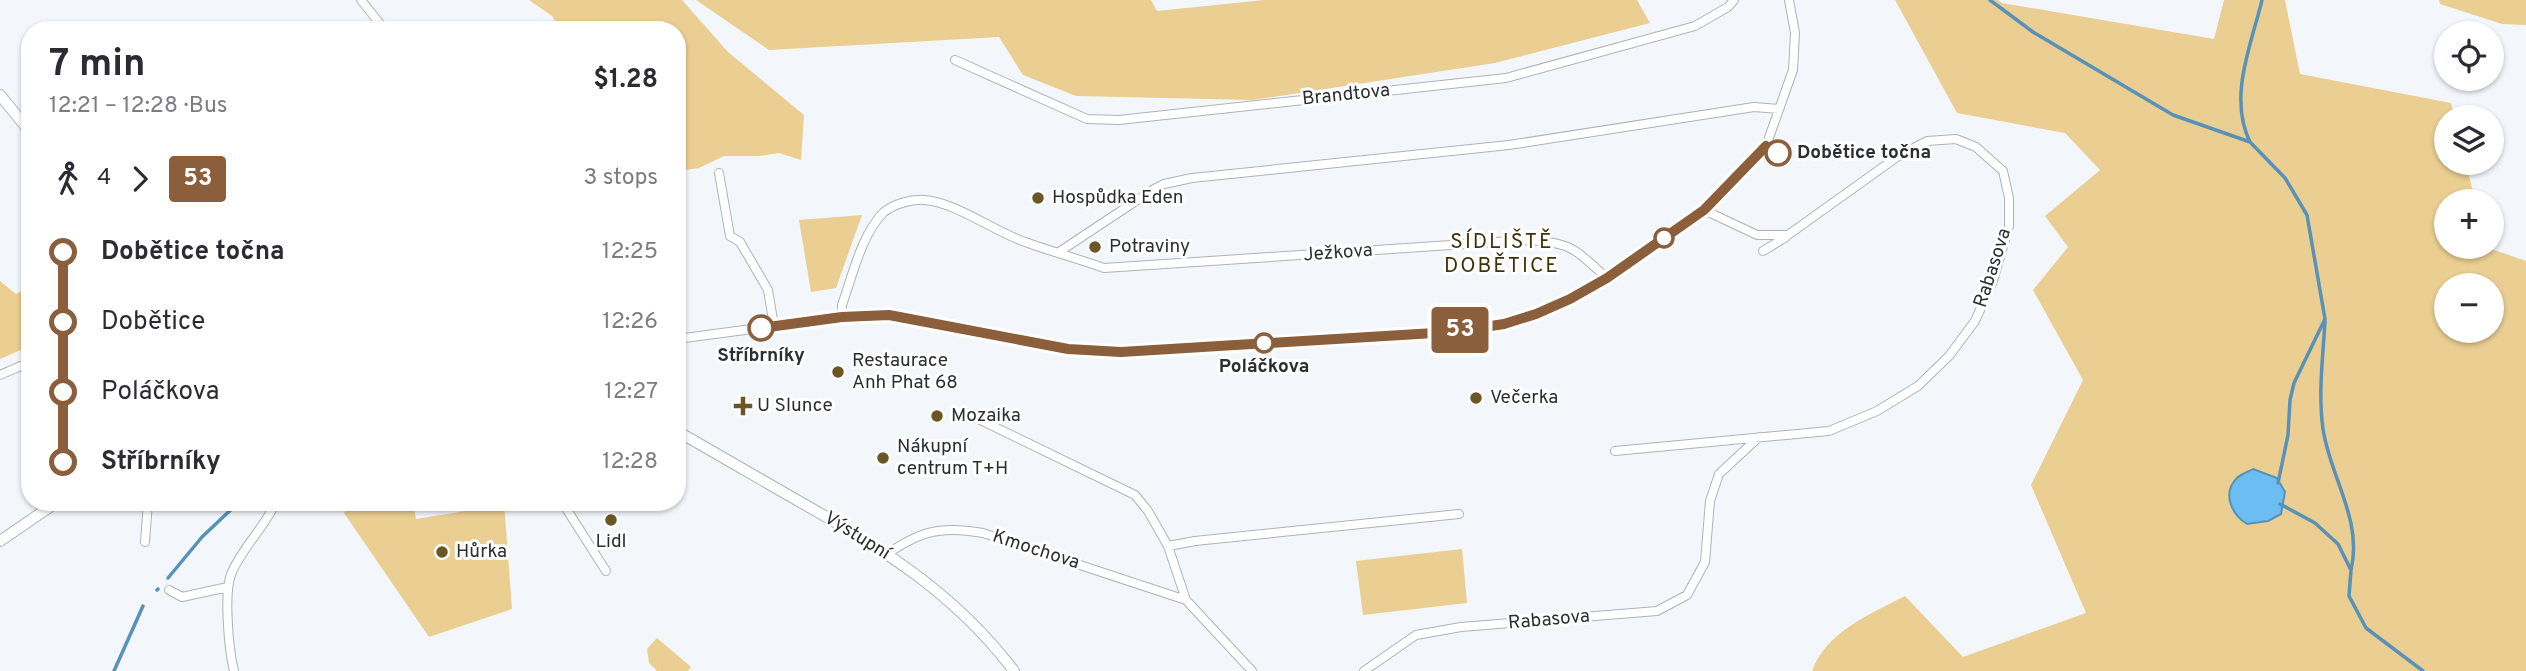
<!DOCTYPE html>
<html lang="en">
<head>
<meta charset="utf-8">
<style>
	:root { --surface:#fff; --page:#f2f2f3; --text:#2b2b33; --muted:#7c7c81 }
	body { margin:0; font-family:Overpass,sans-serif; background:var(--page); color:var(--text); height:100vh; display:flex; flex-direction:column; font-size:26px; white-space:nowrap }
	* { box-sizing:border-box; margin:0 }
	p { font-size:23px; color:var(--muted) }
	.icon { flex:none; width:38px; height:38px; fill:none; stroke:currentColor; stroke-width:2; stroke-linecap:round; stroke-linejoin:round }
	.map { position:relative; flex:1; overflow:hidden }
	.panel { position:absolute; left:21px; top:21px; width:665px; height:490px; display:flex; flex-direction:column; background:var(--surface); border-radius:28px; box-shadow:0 2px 5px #0004 }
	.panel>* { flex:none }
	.badge { padding:0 14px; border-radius:5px; font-size:24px; line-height:46px }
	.controls { position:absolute; left:2434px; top:21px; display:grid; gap:14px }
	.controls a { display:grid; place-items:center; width:70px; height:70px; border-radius:50%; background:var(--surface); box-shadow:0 2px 5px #0004; font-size:35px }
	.map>.badge { position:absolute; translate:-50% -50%; box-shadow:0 0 0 4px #fff }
	.legs { display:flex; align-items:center; gap:10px; height:77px; padding:0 28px; font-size:23px }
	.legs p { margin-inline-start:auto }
	.overview { display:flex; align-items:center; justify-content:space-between; height:119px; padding:0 28px }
	h1 { font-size:38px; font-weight:700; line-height:52px }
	ul { padding:0 28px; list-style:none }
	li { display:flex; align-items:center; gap:24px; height:70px; font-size:26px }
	li i { display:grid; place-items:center; width:10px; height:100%; margin:0 9px; background:currentColor }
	li i::after { content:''; width:18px; height:18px; margin:-9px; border:5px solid; border-radius:50%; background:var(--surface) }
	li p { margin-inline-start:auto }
	li:first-child i { background:linear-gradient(#0000 50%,currentColor 0) }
	li:last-child i { background:linear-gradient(currentColor 50%,#0000 0) }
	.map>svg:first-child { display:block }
	.green { fill:#eace92; fill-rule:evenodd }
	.water { fill:#6cbdf2; stroke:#5992b8; stroke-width:2 }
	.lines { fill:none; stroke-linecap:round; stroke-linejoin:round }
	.stream { stroke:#5992b8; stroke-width:3.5 }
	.minor-casing { stroke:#afb3b6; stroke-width:10 }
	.tertiary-casing { stroke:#afb3b6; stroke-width:12 }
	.minor { stroke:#fff; stroke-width:8 }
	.tertiary { stroke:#fff; stroke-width:10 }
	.line-1-casing { stroke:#fff; stroke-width:16 }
	.line-1 { stroke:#8b5e3c; stroke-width:10 }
	.stop-1-dot { fill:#fff; stroke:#8b5e3c; stroke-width:3.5 }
	.poi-dot { fill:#6b5625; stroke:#fff; stroke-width:2.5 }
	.labels { text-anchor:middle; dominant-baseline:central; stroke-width:6; stroke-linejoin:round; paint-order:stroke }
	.street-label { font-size:19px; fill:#2c2e2f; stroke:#fff }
	.stop-label { font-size:19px; font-weight:bold; fill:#2c2e2f; stroke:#fff }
	.poi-label { font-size:19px; fill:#2c2e2f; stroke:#fff; text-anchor:start }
	.neighbourhood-label { font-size:21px; letter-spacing:2px; fill:#413107; stroke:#fff }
</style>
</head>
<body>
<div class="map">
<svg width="2526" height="671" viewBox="0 0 2526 671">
	<rect width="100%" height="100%" fill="#f3f7fb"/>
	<path class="green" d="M 529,0 L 682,0 L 728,52 L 804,115 L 801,160 L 779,153 L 760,156 L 724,156 L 699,168 L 686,170 L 677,163 L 677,30 L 560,30 L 552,16 Z
		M 696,0 L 1151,0 L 1157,11 L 1264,0 L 1637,0 L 1650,23 L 1495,63 L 1253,100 L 1076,96 L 1023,75 L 999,37 L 769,50 Z
		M 1895,0 L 1998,0 L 2002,3 L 2214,39 L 2224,0 L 2285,0 L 2300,74 L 2451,103 L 2455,117 L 2446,117 L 2446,163 L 2466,163 L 2475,201 L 2446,201 L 2446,247 L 2486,247 L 2526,261 L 2526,671 L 1812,671 C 1827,631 1869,615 1905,596 L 1963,657 L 2086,613 L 2031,485 L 2083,380 L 2033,290 L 2068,247 L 2045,216 L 2100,170 L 2065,133 L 1957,113 ZM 2446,285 L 2492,285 L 2492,331 L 2446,331 ZM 2285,492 L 2281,514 L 2238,518 L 2230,506 L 2229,493 Z
		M 2439,0 L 2526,0 L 2526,25 L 2502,24 L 2440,4 Z
		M 862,215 L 836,288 L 811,292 L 799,220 Z
		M 0,281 L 16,294 L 30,286 L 30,346 L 0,359 Z
		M 351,502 L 413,502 L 416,519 L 484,508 L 485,502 L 504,502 L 512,609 L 429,637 L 344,513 Z
		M 1462,549 L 1467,603 L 1363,615 L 1356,561 Z
		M 657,638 L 691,667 L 688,671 L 657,671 L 649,663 L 647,649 Z"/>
	<path class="water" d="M 2253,469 L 2277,478 L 2285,492 L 2281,514 L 2268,521 L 2247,524 C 2231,514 2222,493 2237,478 C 2241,474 2248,472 2253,469 Z"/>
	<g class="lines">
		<path class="stream" d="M 1990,0 L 2033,32 L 2173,115 L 2250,142 L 2285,178 L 2307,215 L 2325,319 L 2294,383 L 2290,400 L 2288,435 L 2278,483
			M 2250,142 C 2228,97 2251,46 2262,0
			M 2325,321 C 2323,357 2318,393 2323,429 C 2330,477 2363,520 2351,570
			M 2280,504 L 2315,523 L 2338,544 L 2351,570 L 2349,596 L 2366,628 L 2423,671
			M 168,578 L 202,537 L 239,502
			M 157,590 L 158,589
			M 114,671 L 143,606"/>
		<defs>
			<path id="minor" d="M 361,0 L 385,30
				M 955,60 L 1087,119 L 1119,120 L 1506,78 L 1695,26 L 1728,7 L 1734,0
				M 1766,146 L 1781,154
				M 719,173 L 730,236 L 740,242 L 768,290 L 774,326
				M 1763,251 L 1786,237
				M 1059,252 L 1154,189 L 1164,184 L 1192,178 L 1509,145 L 1754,107 L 1779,109
				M 842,317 L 842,305 C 852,277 862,233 884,212 C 894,204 911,199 924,200 C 956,202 996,233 1028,243 C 1053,252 1079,259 1104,268 L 1527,240 C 1573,243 1573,248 1607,278
				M 677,339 L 842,317 L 889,315 L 1068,349 L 1121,352 L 1451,332 L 1505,324 L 1570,299 L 1607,278 L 1704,210 L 1766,146 L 1793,70 L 1795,33 L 1789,0
				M 0,375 L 23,365 L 30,381
				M 966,413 L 1135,495 L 1148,511 L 1168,546
				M 1615,451 L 1829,431 L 1877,411 L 1918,386 L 1949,356 L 1975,321 L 1993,281 L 2009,226 L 2009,198 L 2003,171 L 1976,147 L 1956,139 L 1927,141 L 1897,157 L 1788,235 L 1757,235 L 1704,210
				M 562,502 L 606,571
				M 145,542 L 148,502
				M 887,554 C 922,530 942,526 983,533 L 1186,600 L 1252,671
				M 169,590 L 182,597 L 228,587
				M 1186,600 L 1168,546 L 1195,541 L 1459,514
				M 234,671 C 229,651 223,591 232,572 C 243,547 264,528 276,502
				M 1364,671 L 1416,635 L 1461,627 L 1657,611 L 1687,595 L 1705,562 L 1710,501 L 1719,474 L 1759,437"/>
			<path id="tertiary" d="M 0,95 L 30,132
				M 677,431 C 714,452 751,474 788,495 C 876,545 952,589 1014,671
				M 0,541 L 57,502"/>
		</defs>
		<use href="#minor" class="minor-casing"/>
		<use href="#tertiary" class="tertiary-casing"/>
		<use href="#minor" class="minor"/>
		<use href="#tertiary" class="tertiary"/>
	</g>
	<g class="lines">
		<defs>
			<path id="line-1" d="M 761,328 L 842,317 L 889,315 L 1068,349 L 1121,352 L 1451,332 L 1504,324 L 1536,314 L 1570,299 L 1607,278 L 1704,210 L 1766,146 L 1778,153"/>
		</defs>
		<use href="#line-1" class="line-1-casing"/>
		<use href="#line-1" class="line-1"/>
	</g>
	<g class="stop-1-dot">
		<circle cx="1778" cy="153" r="12"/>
		<circle cx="1664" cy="238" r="9"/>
		<circle cx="761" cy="328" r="12"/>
		<circle cx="1264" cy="343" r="9"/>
	</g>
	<g class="poi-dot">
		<circle cx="1038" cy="198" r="7"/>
		<circle cx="1095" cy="247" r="7"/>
		<circle cx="838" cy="372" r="7"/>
		<circle cx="1476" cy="398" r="7"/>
		<path d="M739.5 395.5h7v7h7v7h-7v7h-7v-7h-7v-7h7z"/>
		<circle cx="937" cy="416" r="7"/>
		<circle cx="883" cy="458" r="7"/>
		<circle cx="611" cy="520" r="7"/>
		<circle cx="442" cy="552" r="7"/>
	</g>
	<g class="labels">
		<g class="street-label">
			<text transform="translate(1346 95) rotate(-6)">Brandtova</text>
			<text transform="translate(1338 253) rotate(-4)">Ježkova</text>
			<text transform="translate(1993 268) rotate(-72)">Rabasova</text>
			<text transform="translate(857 536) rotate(32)">Výstupní</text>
			<text transform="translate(1036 550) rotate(18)">Kmochova</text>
			<text transform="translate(1549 620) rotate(-5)">Rabasova</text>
		</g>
		<g class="stop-label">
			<text x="1797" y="153" text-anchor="start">Dobětice točna</text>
			<text x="761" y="356">Stříbrníky</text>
			<text x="1264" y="367">Poláčkova</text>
		</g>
		<g class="poi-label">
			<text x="1052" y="198">Hospůdka Eden</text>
			<text x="1109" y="247">Potraviny</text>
			<text x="852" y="361">Restaurace<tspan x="852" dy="22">Anh Phat 68</tspan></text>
			<text x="1490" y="398">Večerka</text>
			<text x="757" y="406">U Slunce</text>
			<text x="951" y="416">Mozaika</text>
			<text x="897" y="447">Nákupní<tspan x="897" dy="22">centrum T+H</tspan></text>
			<text x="611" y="542" text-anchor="middle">Lidl</text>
			<text x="456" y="552">Hůrka</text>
		</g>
		<g class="neighbourhood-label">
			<text x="1502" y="242">SÍDLIŠTĚ<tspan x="1502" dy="24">DOBĚTICE</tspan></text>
		</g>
	</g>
</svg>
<div class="controls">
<a><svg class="icon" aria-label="locate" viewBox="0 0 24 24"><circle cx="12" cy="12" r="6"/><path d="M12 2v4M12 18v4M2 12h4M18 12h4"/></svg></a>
<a><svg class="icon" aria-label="layers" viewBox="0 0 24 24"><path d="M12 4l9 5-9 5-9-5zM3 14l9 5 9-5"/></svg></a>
<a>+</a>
<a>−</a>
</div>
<b class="badge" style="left:1460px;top:330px;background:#8b5e3c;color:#fff">53</b>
<section class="panel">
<div class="overview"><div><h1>7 min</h1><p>12:21 – 12:28 · Bus</p></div><b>$1.28</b></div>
<div class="legs"><svg class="icon" aria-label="walk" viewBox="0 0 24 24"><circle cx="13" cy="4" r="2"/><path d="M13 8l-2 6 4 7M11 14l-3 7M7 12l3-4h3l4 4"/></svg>4<svg class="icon" aria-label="forward" viewBox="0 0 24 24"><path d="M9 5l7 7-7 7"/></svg><b class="badge" style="background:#8b5e3c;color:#fff">53</b><p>3 stops</p></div>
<ul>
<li><i style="color:#8b5e3c"></i><b>Dobětice točna</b><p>12:25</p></li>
<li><i style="color:#8b5e3c"></i><span>Dobětice</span><p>12:26</p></li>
<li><i style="color:#8b5e3c"></i><span>Poláčkova</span><p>12:27</p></li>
<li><i style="color:#8b5e3c"></i><b>Stříbrníky</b><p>12:28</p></li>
</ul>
</section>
</div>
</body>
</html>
